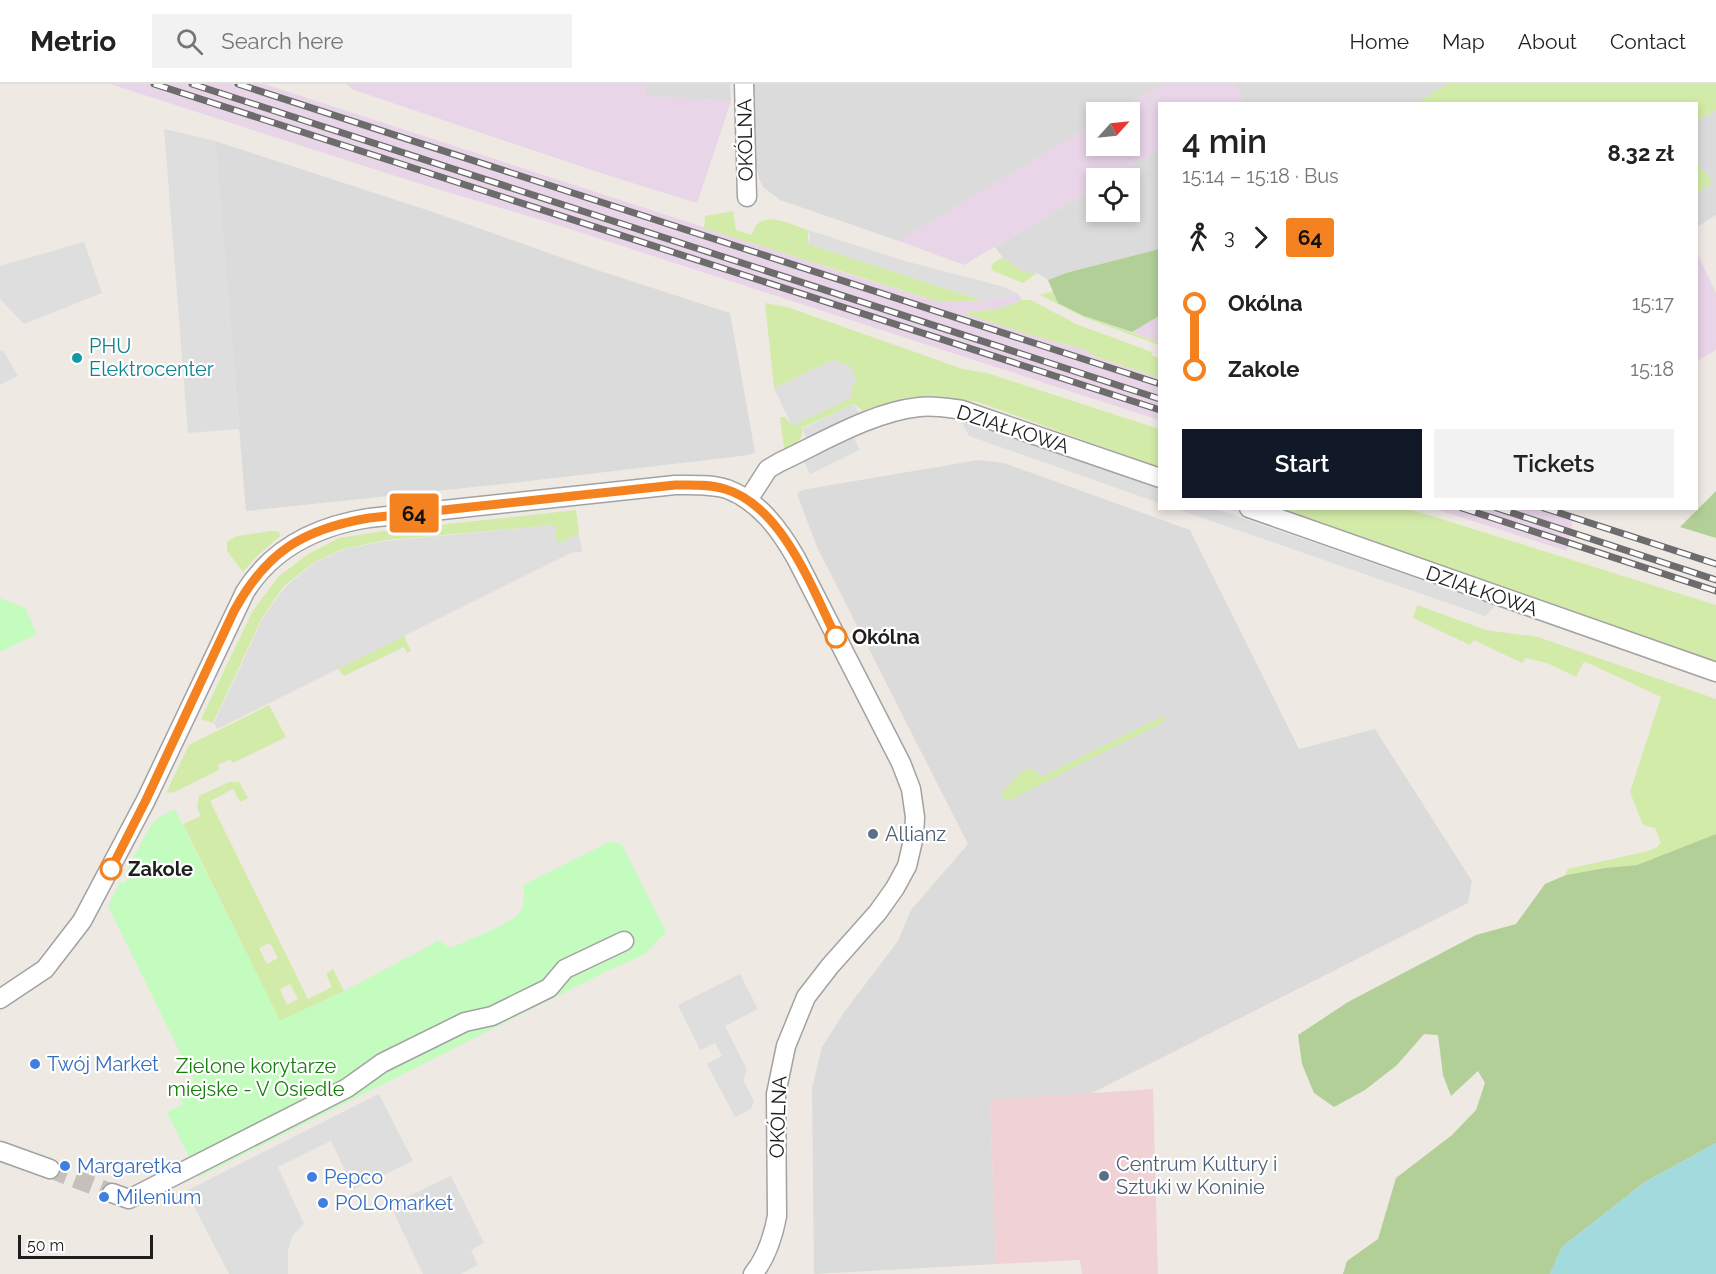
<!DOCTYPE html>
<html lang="en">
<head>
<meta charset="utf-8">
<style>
	:root { --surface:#fff; --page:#f2f2f2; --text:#222; --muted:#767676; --line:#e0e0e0; --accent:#111827 }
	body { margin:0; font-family:Raleway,sans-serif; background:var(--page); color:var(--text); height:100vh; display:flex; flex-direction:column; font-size:22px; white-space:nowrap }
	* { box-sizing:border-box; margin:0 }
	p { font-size:20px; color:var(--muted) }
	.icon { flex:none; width:33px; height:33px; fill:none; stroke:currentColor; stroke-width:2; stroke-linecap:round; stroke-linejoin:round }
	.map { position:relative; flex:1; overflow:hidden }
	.sheet { position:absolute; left:1158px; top:18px; width:540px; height:408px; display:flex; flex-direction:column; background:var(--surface); border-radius:0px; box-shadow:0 3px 9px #0003 }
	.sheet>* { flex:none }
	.badge { padding:0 12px; border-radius:4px; font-size:21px; line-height:39px }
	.needle { width:39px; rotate:63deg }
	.buttons { position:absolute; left:1086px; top:18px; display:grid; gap:12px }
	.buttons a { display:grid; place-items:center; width:54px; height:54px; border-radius:0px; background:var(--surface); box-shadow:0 3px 9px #0003; font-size:30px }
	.scale { position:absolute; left:18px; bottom:15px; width:135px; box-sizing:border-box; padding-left:6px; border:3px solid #1e1e1e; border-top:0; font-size:16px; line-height:21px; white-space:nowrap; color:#1e1e1e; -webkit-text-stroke:4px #fff; paint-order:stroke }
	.map>.badge { position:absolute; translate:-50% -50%; box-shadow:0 0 0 3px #fff }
	.legs { display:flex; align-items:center; gap:9px; height:66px; padding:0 24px; font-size:20px }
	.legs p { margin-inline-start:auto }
	.head { display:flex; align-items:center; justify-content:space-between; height:102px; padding:0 24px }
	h1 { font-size:33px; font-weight:600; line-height:45px }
	.action { display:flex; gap:12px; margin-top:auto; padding:12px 24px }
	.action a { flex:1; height:69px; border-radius:0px; background:var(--accent); color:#fff; font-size:24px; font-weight:600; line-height:69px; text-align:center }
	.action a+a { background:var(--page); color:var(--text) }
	ul { padding:0 24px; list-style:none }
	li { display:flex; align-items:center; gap:21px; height:66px; font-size:22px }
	li i { display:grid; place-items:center; width:9px; height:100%; margin:0 8px; background:currentColor }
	li i::after { content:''; width:15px; height:15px; margin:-8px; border:4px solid; border-radius:50%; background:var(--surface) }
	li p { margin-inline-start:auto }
	li:first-child i { background:linear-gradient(#0000 50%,currentColor 0) }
	li:last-child i { background:linear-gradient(currentColor 50%,#0000 0) }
	header { display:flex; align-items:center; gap:36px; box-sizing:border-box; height:84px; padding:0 30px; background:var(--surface); border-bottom:2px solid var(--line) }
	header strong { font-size:28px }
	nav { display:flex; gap:33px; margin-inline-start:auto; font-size:21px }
	.search { width:420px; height:54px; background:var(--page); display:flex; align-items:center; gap:15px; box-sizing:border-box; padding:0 21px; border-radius:0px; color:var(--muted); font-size:22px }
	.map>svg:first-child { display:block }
	.residential { fill:#dcdbdb }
	.commercial { fill:#f0d2d6 }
	.industrial { fill:#e8d5e8 }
	.grass { fill:#d3eba8; fill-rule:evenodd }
	.forest { fill:#b1cf97 }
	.park { fill:#c4fbbf }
	.parking { fill:#dedede }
	.water { fill:#a3dade }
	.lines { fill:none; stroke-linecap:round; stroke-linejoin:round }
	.street-tunnel { stroke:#c5c0bc; stroke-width:18; stroke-dasharray:18 9; stroke-linecap:butt }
	.street-casing { stroke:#a2a2a2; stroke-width:21 }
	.street { stroke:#fff; stroke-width:18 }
	.rail-casing { stroke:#6c6c6c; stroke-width:7 }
	.rail { stroke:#fff; stroke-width:4.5; stroke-dasharray:14; stroke-linecap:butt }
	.line-1-casing { stroke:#fff; stroke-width:14 }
	.line-1 { stroke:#f58220; stroke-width:9 }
	.culture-dot { fill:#0f9aa8; stroke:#fff; stroke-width:2 }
	.stop-1-dot { fill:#fff; stroke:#f58220; stroke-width:3 }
	.service-dot { fill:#5c6f8a; stroke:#fff; stroke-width:2 }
	.shop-dot { fill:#3f7fe0; stroke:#fff; stroke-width:2 }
	.labels { text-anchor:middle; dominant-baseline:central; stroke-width:4.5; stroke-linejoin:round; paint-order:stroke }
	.street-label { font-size:20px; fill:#1e1e1e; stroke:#fff }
	.culture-label { font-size:20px; fill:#0d838f; stroke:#fff; text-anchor:start }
	.stop-label { font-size:20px; font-weight:bold; fill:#1e1e1e; stroke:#fff; text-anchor:start }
	.service-label { font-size:20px; fill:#4e5e75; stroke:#fff; text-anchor:start }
	.shop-label { font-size:20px; fill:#366cbe; stroke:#fff; text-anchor:start }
	.park-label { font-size:20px; fill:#127f09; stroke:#fff }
</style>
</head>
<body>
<header>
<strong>Metrio</strong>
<div class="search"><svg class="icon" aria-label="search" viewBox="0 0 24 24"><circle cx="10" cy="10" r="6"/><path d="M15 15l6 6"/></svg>Search here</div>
<nav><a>Home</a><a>Map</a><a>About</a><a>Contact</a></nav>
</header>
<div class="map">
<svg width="1716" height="1190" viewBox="0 0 1716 1190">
	<rect width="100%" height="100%" fill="#efe9e3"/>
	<path class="residential" d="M 645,0 L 730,0 L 731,17 L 646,12 Z
		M 752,0 L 1162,0 L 1114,28 L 1096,28 L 1096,39 L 899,157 L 780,116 L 763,103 L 759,95 L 758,88 L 753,80 Z
		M 1234,0 L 1448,0 L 1416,20 L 1239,19 L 1244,16 Z
		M 1716,26 L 1716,131 L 1697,143 L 1697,109 L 1713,98 L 1697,79 L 1697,37 Z
		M 215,57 L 433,128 L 588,183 L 730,229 L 755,368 L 749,371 L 521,398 L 246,427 Z
		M 1159,66 L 1159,165 L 1066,189 L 1048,196 L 1037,189 L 1027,189 L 1022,187 L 1003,174 L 995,163 L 1096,103 L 1096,128 L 1130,128 L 1130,94 L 1111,94 Z
		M 978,376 L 1004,379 L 1190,446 L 1299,665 L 1375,645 L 1472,797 L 1468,819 L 1090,1010 L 990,1016 L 996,1180 L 814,1190 L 812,1004 L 822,963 L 845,927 L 898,857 L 911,826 L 968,760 L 817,463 L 797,410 L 802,406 Z"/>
	<path class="commercial" d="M 1153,1005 L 1158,1190 L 1082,1190 L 1080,1176 L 996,1180 L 990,1016 Z"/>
	<path class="industrial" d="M 110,0 L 264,0 L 851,191 L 939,218 L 984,217 L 1018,210 L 1022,216 L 1002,224 L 965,229 L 1031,251 L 1090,267 L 1090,271 L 1159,294 L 1159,336 L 548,138 L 414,98 Z
		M 346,0 L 645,0 L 646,12 L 731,17 L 697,119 L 607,91 L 354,6 Z
		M 1162,0 L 1234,0 L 1244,16 L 1239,20 L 1160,20 L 1159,66 L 1111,94 L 1096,94 L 1096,103 L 964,181 L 899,157 L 1096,39 L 1096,62 L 1130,62 L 1130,28 L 1114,28 Z
		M 1697,169 L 1716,209 L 1716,266 L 1697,277 Z
		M 1159,232 L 1159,258 L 1132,248 Z
		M 1556,424 L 1574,430 L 1567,467 L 1435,425 Z"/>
	<path class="grass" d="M 1448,0 L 1716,0 L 1716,26 L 1697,37 L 1696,20 L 1416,19 Z
		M 1697,79 L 1713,98 L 1697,109 L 1696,109 Z
		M 733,127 L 736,146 L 752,151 C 759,123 790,140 808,146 L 808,160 L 984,217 L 939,218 L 704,144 L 705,132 Z
		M 1003,174 C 1014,182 1023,190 1037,189 L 1023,199 L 991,186 L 993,179 Z
		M 1054,207 L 1056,214 L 1084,232 L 1159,258 L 1159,261 L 1083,233 L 1040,211 Z
		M 1022,216 L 1031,216 L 1076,240 L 1152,268 L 1151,271 L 1159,274 L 1159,294 L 1089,270 L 1090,267 L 1031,251 L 963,229 L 1002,224 Z
		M 765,219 L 787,223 L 963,285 L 987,289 L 1159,345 L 1159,383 L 978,318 L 936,312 L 903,314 L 863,327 L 854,320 L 802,344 C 804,357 795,361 784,364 L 780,333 L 785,333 L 792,341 L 851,283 L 833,276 L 774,304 Z
		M 1279,425 L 1409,425 L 1716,521 L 1716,579 Z
		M 576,426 L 579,449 L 562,459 L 556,457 L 555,441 L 387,456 L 343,465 L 313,479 L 284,502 L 262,534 L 213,639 L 201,635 L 252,528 L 278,493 L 308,470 L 339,454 L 384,447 Z
		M 272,447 L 279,448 L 280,452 L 255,474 L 243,488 L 227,467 L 227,458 L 237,452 Z
		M 1417,521 L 1486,546 L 1538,553 L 1716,615 L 1716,750 L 1637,781 L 1605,784 L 1565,791 L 1568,785 L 1648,767 L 1656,764 L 1661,759 L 1655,744 L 1643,741 L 1630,708 L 1661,613 L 1586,578 L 1583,579 L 1576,593 L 1547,579 L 1526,574 L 1522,579 L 1474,556 L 1470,561 L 1413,534 Z
		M 404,552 L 411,567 L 407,569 L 404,563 L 344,592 L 338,585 Z
		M 269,621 L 286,653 L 233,679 L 231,675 L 218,681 L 219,686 L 175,708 L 166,709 L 189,661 Z
		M 1161,633 L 1165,634 L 1164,638 L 1008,717 L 1001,713 L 1001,709 L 1023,686 L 1033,685 L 1041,693 Z
		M 229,698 L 239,698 L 248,714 L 240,718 L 233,705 L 210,717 L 308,915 L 332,903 L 326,890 L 333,885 L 344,907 L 280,937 L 183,740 L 201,732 L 197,724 L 199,712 ZM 270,859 L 278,874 L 267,880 L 259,864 ZM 290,900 L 298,915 L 287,921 L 280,905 Z"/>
	<path class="forest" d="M 1159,165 L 1159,232 L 1132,248 L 1084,232 L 1058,219 L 1048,196 L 1066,189 Z
		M 1716,407 L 1716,454 L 1680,443 Z
		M 1716,750 L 1716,1059 L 1645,1098 L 1562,1163 L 1550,1190 L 1343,1190 L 1347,1177 L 1378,1155 L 1396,1094 L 1452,1051 L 1476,1026 L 1485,999 L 1478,987 L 1451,1012 L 1443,991 L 1438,951 L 1424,950 L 1397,981 L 1365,1006 L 1334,1023 L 1314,1009 L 1302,980 L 1298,951 L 1348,918 L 1476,851 L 1516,840 L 1545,800 L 1566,791 L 1605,784 L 1637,781 Z"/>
	<path class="park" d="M 0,514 L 25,524 L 37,550 L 0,568 Z
		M 175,725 L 280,937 L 344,907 L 431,861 L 437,856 L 451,864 C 466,857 510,840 519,829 C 525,822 524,810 523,801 L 611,757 L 622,761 L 666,848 L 645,870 L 607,887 L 199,1093 L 167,1028 L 183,1020 L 179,1011 L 186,1008 L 184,1003 L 194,997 L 108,822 L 120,798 L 124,800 L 130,789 L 126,787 L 150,743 L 157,735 Z"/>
	<path class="parking" d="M 164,45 L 215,57 L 239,345 L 188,349 Z
		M 808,146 L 905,177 L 1004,203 L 1018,210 L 984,217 L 808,160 L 810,153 Z
		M 84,158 L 102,209 L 24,240 L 0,215 L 0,182 Z
		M 3,266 L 18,292 L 0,301 L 0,268 Z
		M 833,276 L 851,283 L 857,296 L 852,303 L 852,314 L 792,342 L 774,304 Z
		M 854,320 L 859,330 L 807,355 L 802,345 Z
		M 960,335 L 1159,405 L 1159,419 L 969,352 Z
		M 854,354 L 860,366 L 810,390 L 804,378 Z
		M 1177,425 L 1216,425 L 1495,522 L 1485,532 Z
		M 555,441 L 556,457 L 562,459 L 579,449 L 582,468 L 573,468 L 217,645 L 214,639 L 263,534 L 285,503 L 314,479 L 345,465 L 387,457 Z
		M 740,890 L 758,925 L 725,942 L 747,986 L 743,996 L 754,1017 L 751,1025 L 735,1033 L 707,980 L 722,972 L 715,959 L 700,966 L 678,921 Z
		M 379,1010 L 413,1077 L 354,1105 L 331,1057 L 278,1083 L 304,1140 L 293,1151 L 288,1166 L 288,1190 L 229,1190 L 186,1107 Z
		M 451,1092 L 484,1159 L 471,1166 L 478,1181 L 460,1190 L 423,1190 L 390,1121 Z"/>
	<path class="water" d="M 1716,1059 L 1716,1190 L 1550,1190 L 1562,1163 L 1645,1098 Z"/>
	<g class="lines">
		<path class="street-tunnel" d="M 50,1085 L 112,1109"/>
		<defs>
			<path id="street" d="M 744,0 L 747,113
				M 748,416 L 768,385 L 780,378 C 823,358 872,328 919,323 C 934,321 948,324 962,326 L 1160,394
				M 1249,424 L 1716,588
				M 0,915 L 45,885 L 82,837 L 146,716 L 245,508 C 273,463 318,442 369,434 L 675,401 C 691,401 711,400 727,405 C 759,417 780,446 796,474 L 901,679 L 911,705 L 915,733 L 914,752 L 907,782 L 895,804 L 878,828 L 830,882 L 806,913 L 786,962 L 776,1010 L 777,1132 C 773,1153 767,1173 753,1190
				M 0,1067 L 50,1085
				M 112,1109 L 129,1115 L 347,1004 L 382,979 L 394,973 L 465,938 L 492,932 L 549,904 L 565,885 L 624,857"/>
		</defs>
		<use href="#street" class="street-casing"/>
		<use href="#street" class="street"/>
		<defs>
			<path id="rail" d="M 154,0 L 1160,326
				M 192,0 L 1160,315
				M 238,0 L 1160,300
				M 1462,424 L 1716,507
				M 1497,424 L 1716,496
				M 1544,424 L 1716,480"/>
		</defs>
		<use href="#rail" class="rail-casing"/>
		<use href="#rail" class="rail"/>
	</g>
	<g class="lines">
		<defs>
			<path id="line-1" d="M 111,785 L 146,716 L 234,527 C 266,468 303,445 369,434 L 675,401 C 691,401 709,400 725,405 C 782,422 812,504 836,553"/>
		</defs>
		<use href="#line-1" class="line-1-casing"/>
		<use href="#line-1" class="line-1"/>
	</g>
	<circle class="culture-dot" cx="77" cy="274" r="6"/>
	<g class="stop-1-dot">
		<circle cx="836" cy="553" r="10"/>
		<circle cx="111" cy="785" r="10"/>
	</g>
	<g class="service-dot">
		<circle cx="873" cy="750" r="6"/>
		<circle cx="1104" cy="1092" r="6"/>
	</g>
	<g class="shop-dot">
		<circle cx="35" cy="980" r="6"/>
		<circle cx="65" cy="1082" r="6"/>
		<circle cx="312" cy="1093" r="6"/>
		<circle cx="104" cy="1113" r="6"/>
		<circle cx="323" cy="1119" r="6"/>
	</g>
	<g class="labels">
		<g class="street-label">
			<text transform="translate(745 56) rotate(-91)">OKÓLNA</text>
			<text transform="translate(1013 345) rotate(18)">DZIAŁKOWA</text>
			<text transform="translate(1482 507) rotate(19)">DZIAŁKOWA</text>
			<text transform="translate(778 1033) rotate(-88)">OKÓLNA</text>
		</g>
		<g class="culture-label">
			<text x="89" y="262">PHU<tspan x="89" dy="23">Elektrocenter</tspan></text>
		</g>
		<g class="stop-label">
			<text x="852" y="553">Okólna</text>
			<text x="128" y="785">Zakole</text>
		</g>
		<g class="service-label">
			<text x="885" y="750">Allianz</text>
			<text x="1116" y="1080">Centrum Kultury i<tspan x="1116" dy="23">Sztuki w Koninie</tspan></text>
		</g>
		<g class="shop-label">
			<text x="47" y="980">Twój Market</text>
			<text x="77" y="1082">Margaretka</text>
			<text x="324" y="1093">Pepco</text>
			<text x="116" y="1113">Milenium</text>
			<text x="335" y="1119">POLOmarket</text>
		</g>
		<g class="park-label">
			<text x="256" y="982">Zielone korytarze<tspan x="256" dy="23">miejske - V Osiedle</tspan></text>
		</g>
	</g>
</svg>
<div class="buttons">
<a><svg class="needle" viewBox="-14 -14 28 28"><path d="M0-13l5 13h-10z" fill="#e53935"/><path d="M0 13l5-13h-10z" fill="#767676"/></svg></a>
<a><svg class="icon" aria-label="locate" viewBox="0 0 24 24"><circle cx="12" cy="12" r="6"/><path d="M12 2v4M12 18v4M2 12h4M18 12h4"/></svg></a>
</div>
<div class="scale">50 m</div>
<b class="badge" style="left:414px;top:429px;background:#f58220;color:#111">64</b>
<section class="sheet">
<div class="head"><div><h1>4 min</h1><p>15:14 – 15:18 · Bus</p></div><b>8.32 zł</b></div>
<div class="legs"><svg class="icon" aria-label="walk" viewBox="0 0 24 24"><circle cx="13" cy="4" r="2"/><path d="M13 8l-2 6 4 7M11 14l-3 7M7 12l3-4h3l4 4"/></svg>3<svg class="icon" aria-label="forward" viewBox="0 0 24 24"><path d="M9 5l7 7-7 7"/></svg><b class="badge" style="background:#f58220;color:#111">64</b></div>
<ul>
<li><i style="color:#f58220"></i><b>Okólna</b><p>15:17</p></li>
<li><i style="color:#f58220"></i><b>Zakole</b><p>15:18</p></li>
</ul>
<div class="action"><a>Start</a><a>Tickets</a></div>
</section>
</div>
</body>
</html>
